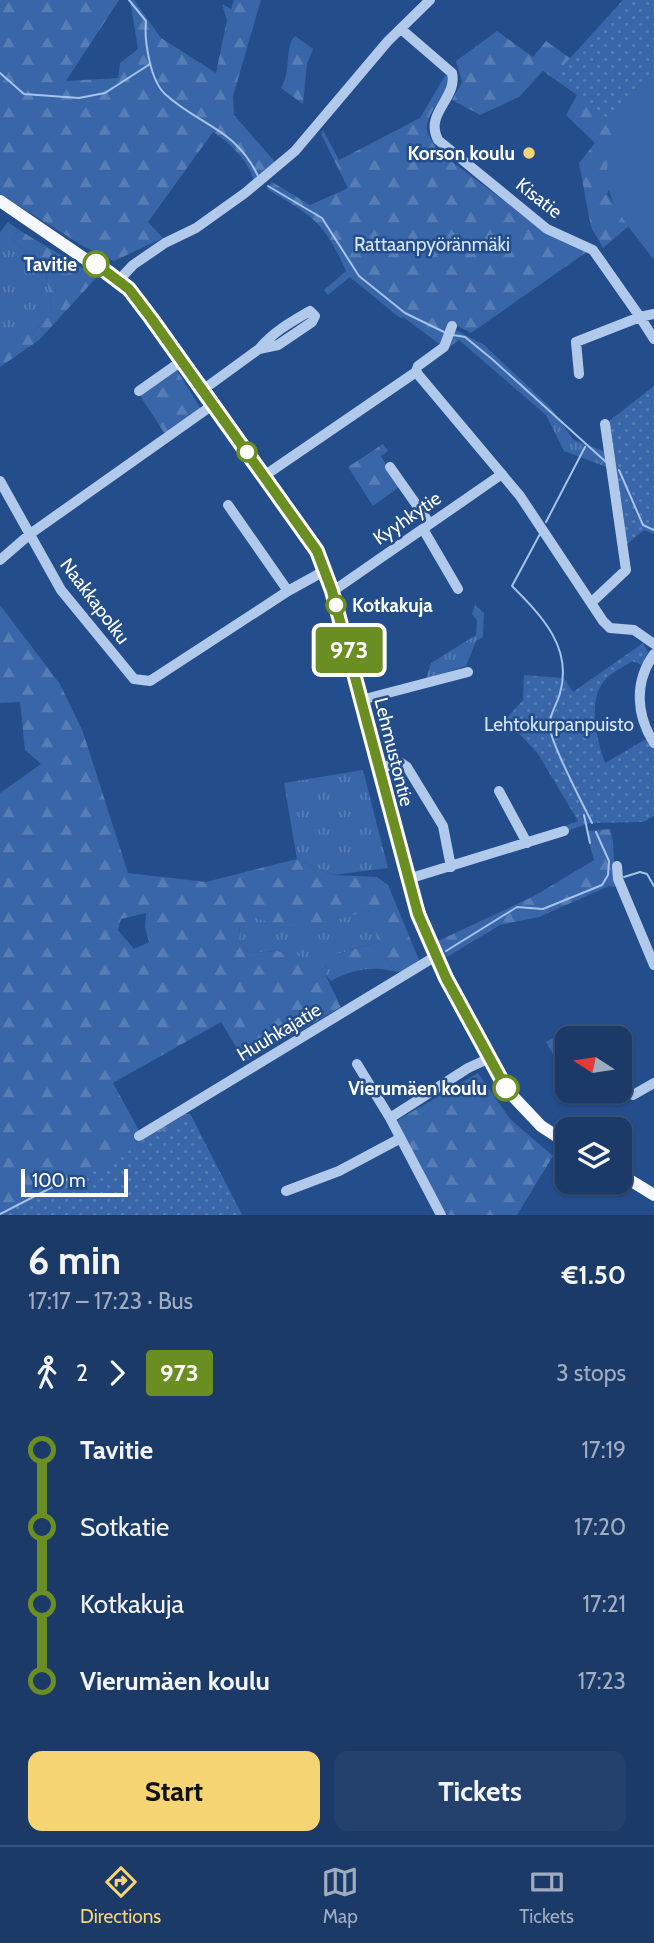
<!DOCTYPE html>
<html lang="en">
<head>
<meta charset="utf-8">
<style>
	:root { --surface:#1b3a68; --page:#24416e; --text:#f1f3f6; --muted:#a0adc0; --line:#39547c; --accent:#f5d474 }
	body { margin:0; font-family:Cabin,sans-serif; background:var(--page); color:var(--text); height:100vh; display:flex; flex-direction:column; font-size:26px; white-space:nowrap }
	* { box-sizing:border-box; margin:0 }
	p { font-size:23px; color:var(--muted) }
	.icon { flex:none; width:38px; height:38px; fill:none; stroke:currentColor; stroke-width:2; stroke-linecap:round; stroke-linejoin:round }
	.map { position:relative; height:1215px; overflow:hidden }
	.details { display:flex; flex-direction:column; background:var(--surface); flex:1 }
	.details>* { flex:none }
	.badge { padding:0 14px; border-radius:5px; font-size:24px; line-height:46px }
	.needle { width:46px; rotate:282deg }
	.fabs { position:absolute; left:555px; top:1026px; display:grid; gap:14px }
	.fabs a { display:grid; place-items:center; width:77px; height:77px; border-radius:14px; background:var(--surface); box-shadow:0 2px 5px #0004,0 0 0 2px var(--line); font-size:35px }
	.scale { position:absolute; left:21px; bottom:18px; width:107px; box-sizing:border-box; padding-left:7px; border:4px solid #fff; border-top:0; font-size:19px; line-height:24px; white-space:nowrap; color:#fff; -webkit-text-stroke:5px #244d8b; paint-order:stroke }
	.map>.badge { position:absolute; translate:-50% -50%; box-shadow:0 0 0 4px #fff }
	.legs { display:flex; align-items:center; gap:10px; height:77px; padding:0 28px; font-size:23px }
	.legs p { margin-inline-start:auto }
	.overview { display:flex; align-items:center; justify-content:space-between; height:119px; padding:0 28px }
	h1 { font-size:38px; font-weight:700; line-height:52px }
	.cta { display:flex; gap:14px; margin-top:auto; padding:14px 28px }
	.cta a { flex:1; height:80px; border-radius:14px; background:var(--accent); color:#111; font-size:28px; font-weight:700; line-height:80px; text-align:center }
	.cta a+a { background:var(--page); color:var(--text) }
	ul { padding:0 28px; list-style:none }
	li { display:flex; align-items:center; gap:24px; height:77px; font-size:26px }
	li i { display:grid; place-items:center; width:10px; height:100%; margin:0 9px; background:currentColor }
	li i::after { content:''; width:18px; height:18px; margin:-9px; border:5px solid; border-radius:50%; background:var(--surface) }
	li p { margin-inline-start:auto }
	li:first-child i { background:linear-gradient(#0000 50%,currentColor 0) }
	li:last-child i { background:linear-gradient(currentColor 50%,#0000 0) }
	.dock { display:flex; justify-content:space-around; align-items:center; height:98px; border-top:2px solid var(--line); background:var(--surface); font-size:19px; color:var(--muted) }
	.dock a { display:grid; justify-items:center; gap:4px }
	.dock .on { color:var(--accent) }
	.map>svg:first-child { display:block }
	.grass { fill:url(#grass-tufts) }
	.forest { fill:url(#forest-firs); fill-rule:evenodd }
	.park { fill:url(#park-dots) }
	.pitch { fill:#3866a8 }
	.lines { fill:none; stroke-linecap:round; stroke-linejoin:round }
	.stream { stroke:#a5c3eb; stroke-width:2 }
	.minor { stroke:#b1c9ea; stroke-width:10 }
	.major { stroke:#f5f8fe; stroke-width:12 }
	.line-1-casing { stroke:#fff; stroke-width:16 }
	.line-1 { stroke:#6b8e23; stroke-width:10 }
	.poi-dot { fill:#f5d474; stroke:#244d8b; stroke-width:2.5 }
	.stop-1-dot { fill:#fff; stroke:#6b8e23; stroke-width:3.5 }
	.labels { text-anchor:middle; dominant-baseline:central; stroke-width:5; stroke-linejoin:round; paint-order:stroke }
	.poi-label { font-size:19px; font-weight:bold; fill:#fff; stroke:#244d8b; text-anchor:end }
	.street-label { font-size:19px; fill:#fff; stroke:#244d8b }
	.park-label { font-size:19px; fill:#d6e4f8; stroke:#244d8b }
	.stop-label { font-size:19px; font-weight:bold; fill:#fff; stroke:#244d8b; text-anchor:end }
</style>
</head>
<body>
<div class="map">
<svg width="654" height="1215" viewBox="0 0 654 1215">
	<defs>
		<pattern id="grass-tufts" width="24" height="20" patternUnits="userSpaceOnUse" patternTransform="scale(1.75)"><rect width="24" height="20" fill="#3866a8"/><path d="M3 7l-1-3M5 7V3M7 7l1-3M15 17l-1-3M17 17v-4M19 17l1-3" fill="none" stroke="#567db5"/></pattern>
		<pattern id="forest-firs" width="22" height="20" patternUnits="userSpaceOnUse" patternTransform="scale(1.75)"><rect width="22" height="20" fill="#3866a8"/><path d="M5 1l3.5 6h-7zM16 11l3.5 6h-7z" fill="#567db5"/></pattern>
		<pattern id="park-dots" width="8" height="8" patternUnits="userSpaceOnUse" patternTransform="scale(1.75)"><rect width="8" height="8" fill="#3866a8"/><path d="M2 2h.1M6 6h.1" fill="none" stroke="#567db5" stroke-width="1.8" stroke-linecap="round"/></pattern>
	</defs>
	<rect width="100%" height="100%" fill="#244d8b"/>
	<path class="grass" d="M 8,222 L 19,230 L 12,239 L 45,270 L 52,309 L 33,333 L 4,344 L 0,344 L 0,232 Z
		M 454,329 L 484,345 L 550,407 L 574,440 L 606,452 L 609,468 L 564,451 L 546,415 L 459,340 L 447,349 Z
		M 475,605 L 484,613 L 483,637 L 476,641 L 466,666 L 426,679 L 431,663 L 476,635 L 477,620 L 472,614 Z
		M 363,770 L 388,868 L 333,875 L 297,859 L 284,783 Z
		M 371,910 L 378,942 L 338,954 L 384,957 L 396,972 C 374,965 350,970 331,981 L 325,974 L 326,963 L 277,951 L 250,953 L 239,942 L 240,924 L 255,917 L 290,928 Z"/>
	<path class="forest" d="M 0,0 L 119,0 L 66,81 L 118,78 L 120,63 L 138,49 L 130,0 L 134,0 L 161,38 L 216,73 L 227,20 L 222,4 L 231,9 L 234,0 L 261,0 L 233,96 L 234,115 L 276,163 L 254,181 C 248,160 231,144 213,132 L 148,222 L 163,238 L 114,261 L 83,246 L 0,194 Z
		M 654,0 L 654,90 L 607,194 L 629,226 L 603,248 L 591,227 L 579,163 L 595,143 L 566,115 L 577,95 L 543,71 L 519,97 L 480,115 L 452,100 L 462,82 L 456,61 L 497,31 L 533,57 L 546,41 L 570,58 Z
		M 295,36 L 313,49 L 307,64 L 303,104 L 281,88 C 292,71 284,47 295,36 Z
		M 447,72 C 455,92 424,110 427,131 C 429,138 435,145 438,151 L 552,237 L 588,251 L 471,333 L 452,323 L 442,346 L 403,317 L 400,318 L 350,277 L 328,295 L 324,290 L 346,271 C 323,220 313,217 267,189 L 272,182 L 310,205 L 348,188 L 321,134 L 323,130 L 339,160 L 420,118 Z
		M 19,230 L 97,277 L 39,340 L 0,367 L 0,344 L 33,333 L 52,309 L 45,270 L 12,239 Z
		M 176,369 L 201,409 L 165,434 L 139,394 Z
		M 383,444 L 388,451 L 381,456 L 399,487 L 373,506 L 348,467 Z
		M 0,605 L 60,684 L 83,732 L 128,873 L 206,882 L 297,859 L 333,875 L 377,877 L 388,885 L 419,960 L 406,971 L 396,972 L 384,957 L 354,961 L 334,958 L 338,954 L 378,942 L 370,910 L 327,923 L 290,928 L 255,918 L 240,924 L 239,942 L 250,953 L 277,951 L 326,962 L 325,974 L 341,1007 L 245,1062 L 221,1022 L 113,1083 L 142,1136 L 182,1114 L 190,1114 L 242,1215 L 0,1215 L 0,793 L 41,764 L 25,750 L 20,702 L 0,703 ZM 146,913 L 145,927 L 149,942 L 134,949 L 118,930 L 121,919 Z
		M 610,829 L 613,841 L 615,887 L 609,886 L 539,917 L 500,925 L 447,957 L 438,941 L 534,896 L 594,860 L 586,831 Z
		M 478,1073 L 510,1119 L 553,1156 L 517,1215 L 447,1215 L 401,1136 L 398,1120 Z"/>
	<path class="park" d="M 623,0 L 654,0 L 654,76 L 611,121 L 553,77 Z
		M 654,386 L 654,534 L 644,530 L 626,545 L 609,421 Z
		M 643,643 L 648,652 L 642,665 L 632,661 C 624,667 610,673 604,681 C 587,703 597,740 605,763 L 646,739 L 654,749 L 654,816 L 643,822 L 590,823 L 567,831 L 565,826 L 578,821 L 538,754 L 506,719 L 523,700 L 524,675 L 564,678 L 573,692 Z
		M 190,1114 L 242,1215 L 0,1215 L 0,1211 L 80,1180 Z"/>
	<path class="pitch" d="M 654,76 L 654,260 C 613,205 594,195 617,124 L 611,121 Z
		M 571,1028 L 576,1038 L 567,1038 L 565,1075 L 546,1042 Z"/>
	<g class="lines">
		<path class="stream" d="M 129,0 L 146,21 C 144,40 150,80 165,94 C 200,126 235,128 258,176
			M 0,73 L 24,94 L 79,98 L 105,93 L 150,64
			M 268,186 L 322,218 L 359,276 L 405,313 L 444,332
			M 453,335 L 465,337 L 492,359 L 606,462
			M 619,470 L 643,525 L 654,530
			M 546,522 L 585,447
			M 540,534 L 512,586 C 542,616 573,648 560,693 C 557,705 548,716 550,729 C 553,748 582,802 592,823
			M 584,815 L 590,843
			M 624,877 L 640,872 L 647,874 L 654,886
			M 446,951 L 517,907 L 543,909 L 602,885 L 608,875 L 609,861 L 596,832
			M 0,1214 L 72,1177"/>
		<path class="minor" d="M 401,29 L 452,73 C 458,98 424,113 438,140 L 547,229 L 593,250 L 640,317 L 654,314
			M 119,280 L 133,265 L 165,243 L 196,228 L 245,193 L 295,151 L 388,41 L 430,0
			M 416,372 L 418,366 L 444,347 L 452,326
			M 579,374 L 576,342 L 640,317 L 654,339
			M 204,389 L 259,349 L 278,345 L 312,322 L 315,316 L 310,311 C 291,322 273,332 259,349
			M 139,391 L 183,360
			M 390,467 L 430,524
			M 264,476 L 416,372 L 520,496 L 603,621 L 610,628 L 634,630 L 654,644
			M 0,481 L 61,590 L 134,679 L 150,681 L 288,591
			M 228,505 L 288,591 L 326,570
			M 423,529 L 458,589
			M 0,560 L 30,534 L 214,404
			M 333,591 L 502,474
			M 593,601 L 626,570 L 605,424
			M 654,654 C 634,682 636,715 654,743
			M 361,700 L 468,672
			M 378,768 L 401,763 L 407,767 L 443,826 L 451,867
			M 499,791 L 527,843
			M 617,866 L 618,879 L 654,965
			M 408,879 L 564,831
			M 357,1064 L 390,1118 L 441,1215
			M 633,1095 L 654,1083
			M 390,1118 L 468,1068 L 490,1058
			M 139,1136 L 436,956
			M 286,1191 L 339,1171 L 399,1139"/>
		<path class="major" d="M 0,201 L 129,289 L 204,389 L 317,551 L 333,591 L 404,865 L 430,944 L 508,1091 L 541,1126 L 567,1143
			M 620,1174 L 654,1195"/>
	</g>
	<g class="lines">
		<defs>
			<path id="line-1" d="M 96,264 L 129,289 L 151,318 L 317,551 L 332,591 L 418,914 L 446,978 L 506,1088"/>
		</defs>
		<use href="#line-1" class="line-1-casing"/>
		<use href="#line-1" class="line-1"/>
	</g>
	<circle class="poi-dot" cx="529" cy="153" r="7"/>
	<g class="stop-1-dot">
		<circle cx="96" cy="264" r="12"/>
		<circle cx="247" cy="452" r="9"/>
		<circle cx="336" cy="605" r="9"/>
		<circle cx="506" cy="1088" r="12"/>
	</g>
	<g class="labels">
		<g class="poi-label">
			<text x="515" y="153">Korson koulu</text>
		</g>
		<g class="street-label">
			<text transform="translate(539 198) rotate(38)">Kisatie</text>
			<text transform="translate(407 518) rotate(-35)">Kyyhkytie</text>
			<text transform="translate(95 601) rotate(53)">Naakkapolku</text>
			<text transform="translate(394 752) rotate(76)">Lehmustontie</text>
			<text transform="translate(279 1032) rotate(-31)">Huuhkajatie</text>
		</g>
		<g class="park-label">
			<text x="432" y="244">Rattaanpyöränmäki</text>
			<text x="559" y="724">Lehtokurpanpuisto</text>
		</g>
		<g class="stop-label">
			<text x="77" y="264">Tavitie</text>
			<text x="352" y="605" text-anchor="start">Kotkakuja</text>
			<text x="487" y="1088">Vierumäen koulu</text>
		</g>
	</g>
</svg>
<div class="fabs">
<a><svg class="needle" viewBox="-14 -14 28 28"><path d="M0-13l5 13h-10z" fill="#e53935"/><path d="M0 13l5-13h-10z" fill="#a0adc0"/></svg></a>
<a><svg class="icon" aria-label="layers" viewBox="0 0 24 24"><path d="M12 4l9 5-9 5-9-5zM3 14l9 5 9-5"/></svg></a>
</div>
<div class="scale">100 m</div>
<b class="badge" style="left:349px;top:650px;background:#6b8e23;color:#fff">973</b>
</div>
<section class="details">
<div class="overview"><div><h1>6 min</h1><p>17:17 – 17:23 · Bus</p></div><b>€1.50</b></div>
<div class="legs"><svg class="icon" aria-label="walk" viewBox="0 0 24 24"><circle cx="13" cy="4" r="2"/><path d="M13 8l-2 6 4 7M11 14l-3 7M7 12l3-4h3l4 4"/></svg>2<svg class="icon" aria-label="forward" viewBox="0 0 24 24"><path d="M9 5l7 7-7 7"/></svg><b class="badge" style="background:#6b8e23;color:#fff">973</b><p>3 stops</p></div>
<ul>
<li><i style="color:#6b8e23"></i><b>Tavitie</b><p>17:19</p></li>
<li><i style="color:#6b8e23"></i><span>Sotkatie</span><p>17:20</p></li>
<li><i style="color:#6b8e23"></i><span>Kotkakuja</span><p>17:21</p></li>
<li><i style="color:#6b8e23"></i><b>Vierumäen koulu</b><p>17:23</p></li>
</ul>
<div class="cta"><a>Start</a><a>Tickets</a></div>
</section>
<nav class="dock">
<a class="on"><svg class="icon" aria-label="directions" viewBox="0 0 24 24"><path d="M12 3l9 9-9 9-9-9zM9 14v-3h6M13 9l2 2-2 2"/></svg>Directions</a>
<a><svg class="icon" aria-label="map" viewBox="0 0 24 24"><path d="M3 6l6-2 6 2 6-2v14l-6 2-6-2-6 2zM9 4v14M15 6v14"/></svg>Map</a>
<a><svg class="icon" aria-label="tickets" viewBox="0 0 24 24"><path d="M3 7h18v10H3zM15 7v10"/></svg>Tickets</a>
</nav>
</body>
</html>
